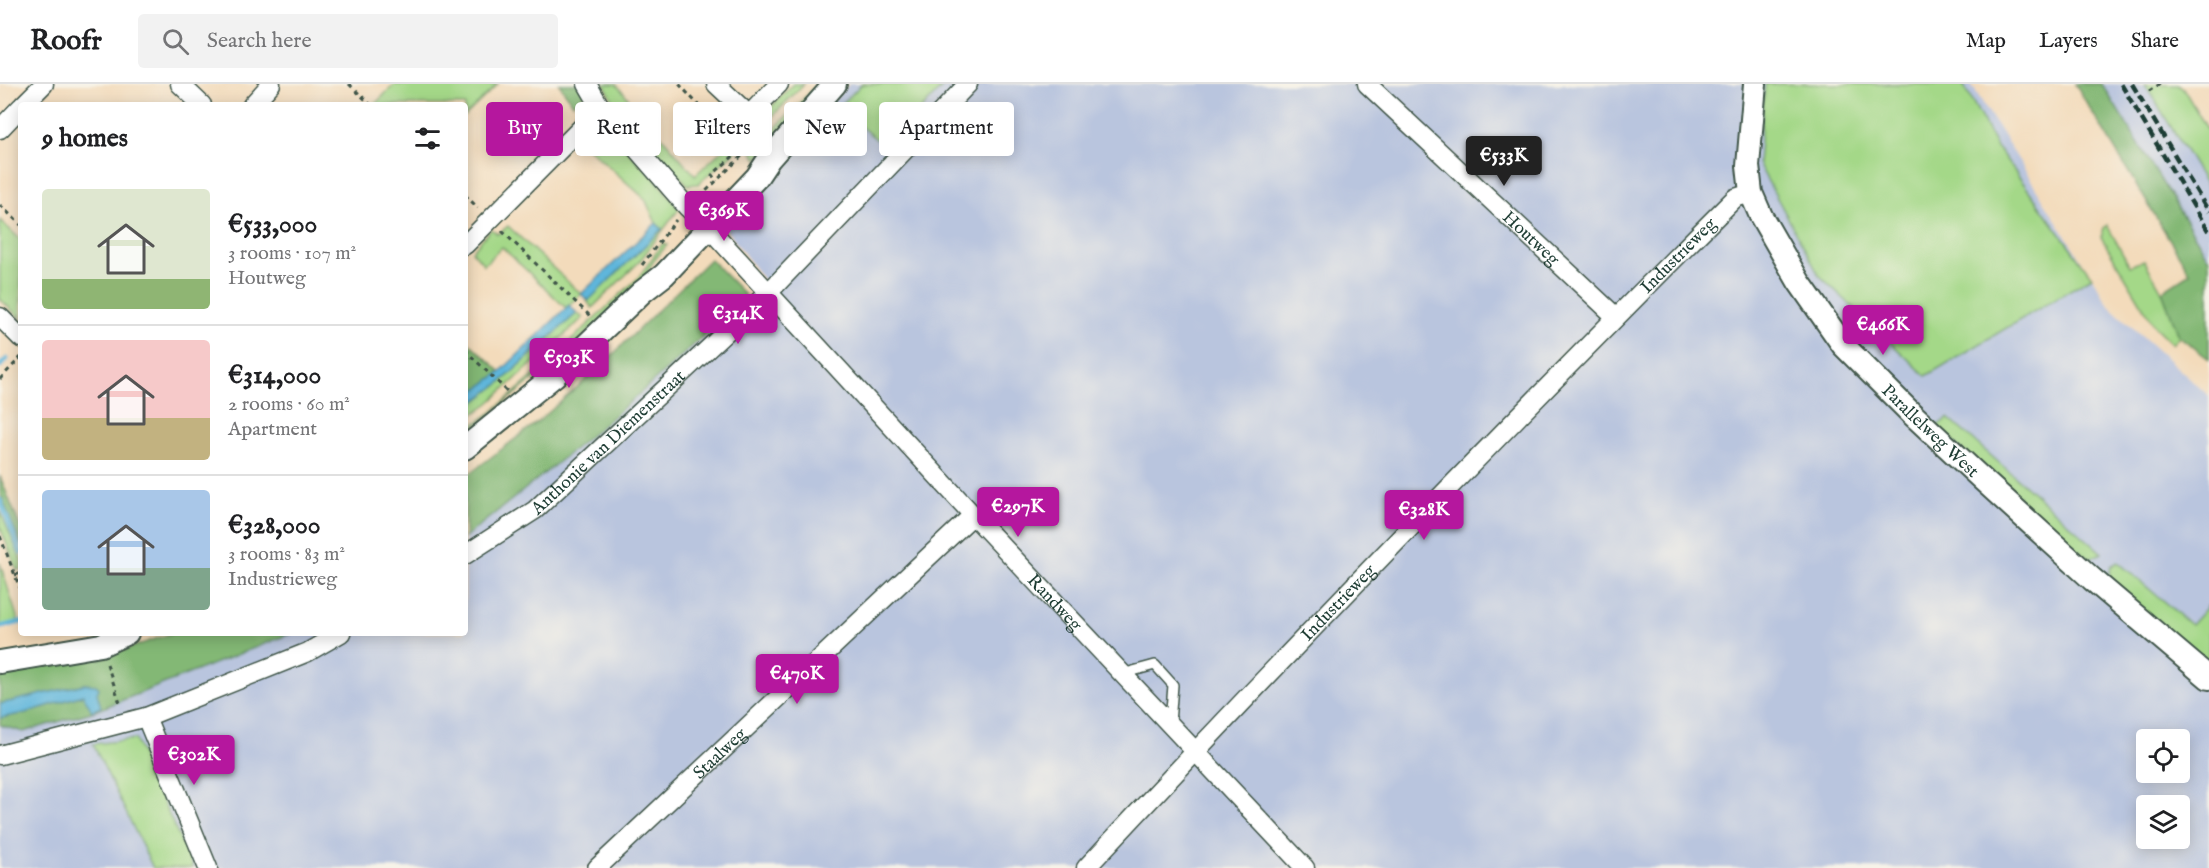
<!DOCTYPE html>
<html lang="en">
<head>
<meta charset="utf-8">
<style>
	:root { --surface:#fff; --page:#f2f2f2; --text:#202124; --muted:#757577; --line:#e0e0e0; --accent:#b5179e }
	body { margin:0; font-family:"IM FELL English",serif; background:var(--page); color:var(--text); height:100vh; display:flex; flex-direction:column; font-size:22px; white-space:nowrap }
	* { box-sizing:border-box; margin:0 }
	p { font-size:20px; color:var(--muted) }
	.icon { flex:none; width:33px; height:33px; fill:none; stroke:currentColor; stroke-width:2; stroke-linecap:round; stroke-linejoin:round }
	.map { position:relative; flex:1; overflow:hidden }
	.side { position:absolute; left:18px; top:18px; width:450px; height:534px; display:flex; flex-direction:column; background:var(--surface); border-radius:6px; box-shadow:0 3px 15px #0003 }
	.side>* { flex:none }
	.top-card { position:absolute; left:486px; top:18px; width:570px; height:54px; display:flex; gap:12px }
	.controls { position:absolute; left:2136px; top:645px; display:grid; gap:12px }
	.controls a { display:grid; place-items:center; width:54px; height:54px; border-radius:6px; background:var(--surface); box-shadow:0 3px 15px #0003; font-size:30px }
	.price { position:absolute; translate:-50% -51px; padding:0 14px; border-radius:6px; background:var(--accent); color:#fff; font-size:20px; line-height:39px; filter:drop-shadow(0 2px 3px #0008) }
	.price::after { content:''; position:absolute; left:50%; top:36px; width:18px; height:14px; margin-left:-9px; background:inherit; clip-path:polygon(0 0,100% 0,50% 100%) }
	.price.current { background:#222; color:#fff }
	ul { padding:0; list-style:none }
	li { display:flex; align-items:center; gap:18px; height:150px; padding:0 24px }
	li+li { border-top:2px solid var(--line) }
	li span { display:grid; place-items:center; flex:none; width:168px; height:120px; border-radius:6px; color:#555 }
	li>.icon { margin-inline-start:auto }
	span .icon { width:72px; height:72px; fill:#fffc; stroke-width:1 }
	li b { font-size:26px }
	h2 { display:flex; justify-content:space-between; align-items:center; height:72px; padding:0 24px; font-size:26px }
	.tag { padding:0 21px; border-radius:6px; background:var(--surface); box-shadow:0 3px 15px #0003; font-size:21px; line-height:54px }
	.tag.current { background:var(--accent); color:#fff }
	header { display:flex; align-items:center; gap:36px; box-sizing:border-box; height:84px; padding:0 30px; background:var(--surface); border-bottom:2px solid var(--line) }
	header strong { font-size:28px }
	nav { display:flex; gap:33px; margin-inline-start:auto; font-size:21px }
	.search { width:420px; height:54px; background:var(--page); display:flex; align-items:center; gap:15px; box-sizing:border-box; padding:0 21px; border-radius:6px; color:var(--muted); font-size:22px }
	.map>svg:first-child { display:block }
	.industrial { fill:#b9c5de; fill-rule:evenodd }
	.green { fill:#a4d888; stroke:#628a5e; stroke-width:1.5 }
	.forest { fill:#83b874; stroke:#517a54; stroke-width:1.5 }
	.water { fill:#5eb6db; stroke:#3e7a88; stroke-width:1.5 }
	.lines { fill:none; stroke-linecap:round; stroke-linejoin:round }
	.stream { stroke:#5eb6db; stroke-width:5 }
	.service-casing { stroke:#3f5548; stroke-width:12 }
	.minor-casing { stroke:#3f5548; stroke-width:21 }
	.tertiary-casing { stroke:#3f5548; stroke-width:26 }
	.path { stroke:#3f5548; stroke-width:3; stroke-dasharray:4.5 4.5; stroke-linecap:butt }
	.service { stroke:#fff; stroke-width:9 }
	.minor { stroke:#fff; stroke-width:18 }
	.tertiary { stroke:#fff; stroke-width:22 }
	.rail { stroke:#1f3d34; stroke-width:4.5; stroke-dasharray:9 4.5; stroke-linecap:butt }
	.labels { text-anchor:middle; stroke-width:4.5; stroke-linejoin:round; paint-order:stroke }
	.street-label { font-size:18px; fill:#1f3d34; stroke:#f7f3e8 }
</style>
</head>
<body>
<header>
<strong>Roofr</strong>
<div class="search"><svg class="icon" aria-label="search" viewBox="0 0 24 24"><circle cx="10" cy="10" r="6"/><path d="M15 15l6 6"/></svg>Search here</div>
<nav><a>Map</a><a>Layers</a><a>Share</a></nav>
</header>
<div class="map">
<svg width="2209" height="784" viewBox="0 0 2209 784">
	<rect width="100%" height="100%" fill="#f7f3e8"/>
	<filter id="ink" filterUnits="userSpaceOnUse"><feTurbulence type="fractalNoise" baseFrequency=".0167" numOctaves="2"/><feDisplacementMap in="SourceGraphic" scale="12" xChannelSelector="R" yChannelSelector="G"/><feConvolveMatrix kernelMatrix="1 2 1 2 8 2 1 2 1" color-interpolation-filters="sRGB"/></filter>
	<filter id="wash" filterUnits="userSpaceOnUse"><feTurbulence type="fractalNoise" baseFrequency=".008" numOctaves="4" result="noise"/><feDisplacementMap in="SourceGraphic" scale="24" xChannelSelector="R" yChannelSelector="G"/><feGaussianBlur stdDeviation="1.35" result="paint"/><feColorMatrix in="noise" values="0 0 0 0 0 0 0 0 0 0 0 0 0 0 0 0 0 1.4 0 .05"/><feComposite in="paint" operator="in"/></filter>
	<g filter="url(#wash)">
		<rect width="100%" height="100%" fill="#f3dbbb"/>
		<g class="industrial">
			<path d="M849 0H1971L2111 224 2209 312V784H0V640L95 627 292 549H465V448L768 202 719 136ZM2146 656H2180V688H2146ZM2146 722H2180V754H2146Z"/>
			<path d="M2102 0H2145L2209 106V175Z"/>
		</g>
		<g class="green">
			<path d="M395 0H498L465 32V21H374Z"/>
			<path d="M604 0H616L695 91 730 59 737 66 698 100 688 101 621 30Z"/>
			<path d="M793 0H804L767 38 764 30Z"/>
			<path d="M818 0H829L757 75 752 68Z"/>
			<path d="M862 0H945L886 63 838 24Z"/>
			<path d="M1765 0H1963L1997 63 2092 193 1926 292 1819 191 1758 79Z"/>
			<path d="M2145 0H2178L2183 4 2209 48V106Z"/>
			<path d="M736 32 757 49 741 62 723 45Z"/>
			<path d="M598 36 658 98 679 125 639 178 592 224 587 217 662 145 656 139 645 115 585 61Z"/>
			<path d="M0 136 21 156V235L0 215Z"/>
			<path d="M2107 141 2130 182 2144 176 2162 207 2179 252 2172 260 2156 244 2101 153 2104 144Z"/>
			<path d="M508 142 581 210 566 224 502 163 484 181 472 167 491 145 498 150Z"/>
			<path d="M663 159 667 161 653 178 643 197 564 270 465 351V347L492 328 530 295 638 194Z"/>
			<path d="M577 229 583 234 489 319 465 336V325L501 298Z"/>
			<path d="M1948 334 2102 469 2089 475 1992 395 1937 342Z"/>
			<path d="M0 427 21 475V486H17L0 443Z"/>
			<path d="M2118 478 2191 541 2209 521V572L2204 577 2112 501 2109 491 2111 482Z"/>
			<path d="M0 479 19 539 0 545Z"/>
			<path d="M135 655 193 784H153L93 660Z"/>
		</g>
		<g class="forest">
			<path d="M559 0H579L585 10 573 20Z"/>
			<path d="M2075 0H2102L2209 175V275L2179 252 2162 207 2190 189Z"/>
			<path d="M710 175 745 211C658 299 561 377 465 453V393L540 336 599 284Z"/>
			<path d="M465 255 499 286V289L465 314Z"/>
			<path d="M0 392 21 445V461L0 409Z"/>
			<path d="M172 549H292L95 627 23 648 0 641V634L25 629 83 611 85 600 0 620V588L94 568 99 575Z"/>
		</g>
		<g class="water">
			<path d="M656 139 662 145 588 217 581 210Z"/>
			<path d="M569 221 577 229 501 298 465 325V314L499 289Z"/>
			<path d="M85 600 96 601 99 604 97 609 101 623 92 627 83 611 25 629 0 634V620Z"/>
		</g>
		<g class="lines">
			<g class="stream">
				<path d="M0 282 7 275"/>
				<path d="M0 416 21 469"/>
				<path d="M0 543 21 538"/>
			</g>
		</g>
	</g>
	<g filter="url(#ink)">
		<g class="lines">
			<defs>
				<path id="service" d="M1122 590 1155 581 1173 601 1170 639"/>
				<g id="minor">
					<path d="M180 0 202 21"/>
					<path id="s1" d="M587 0 601 24 688 124 709 144 973 431 1305 784"/>
					<path d="M716 0 749 31 779 0"/>
					<path id="s2" d="M1367 0 1616 233"/>
					<path d="M23 21 44 0"/>
					<path d="M252 21 271 0"/>
					<path d="M0 45 21 23"/>
					<path d="M465 161 601 24"/>
					<path d="M0 233 21 254"/>
					<path id="s3" d="M465 471 535 426 767 210 968 0"/>
					<path d="M146 633 208 784"/>
					<path d="M0 671 146 633 308 568 341 549"/>
					<path id="s4" d="M597 784 973 431"/>
					<path id="s5" d="M1086 784C1298 557 1515 334 1735 114L1751 109"/>
				</g>
				<g id="tertiary">
					<path id="s6" d="M1755 0 1748 82 1751 109 1761 132 1799 198 1843 261 1911 329 1983 396 2092 495 2209 594"/>
					<path d="M465 364 554 292 642 208 664 191 757 93 769 75 835 0"/>
					<path d="M0 578 101 561 127 549"/>
				</g>
			</defs>
			<use href="#service" class="service-casing"/>
			<use href="#minor" class="minor-casing"/>
			<use href="#tertiary" class="tertiary-casing"/>
			<g class="path">
				<path d="M349 0 371 21"/>
				<path d="M679 0 740 66 712 91 717 97"/>
				<path d="M2149 7 2160 0"/>
				<path d="M465 111 478 124"/>
				<path d="M700 113 753 61"/>
				<path d="M0 121 21 141"/>
				<path d="M502 147 590 232"/>
				<path d="M642 181 676 136"/>
				<path d="M465 266 507 307"/>
				<path d="M0 295 21 273"/>
				<path d="M0 452 21 507"/>
				<path d="M15 491 21 489"/>
				<path d="M107 580 121 622"/>
			</g>
			<use href="#service" class="service"/>
			<use href="#minor" class="minor"/>
			<use href="#tertiary" class="tertiary"/>
			<g class="rail">
				<path d="M2121 0 2209 148"/>
				<path d="M2132 0 2209 128"/>
			</g>
		</g>
	</g>
	<g class="labels">
		<g class="street-label">
			<text dy="6" stroke="none"><textPath href="#s2" startOffset="225">Houtweg</textPath></text>
			<text dy="6" stroke="none"><textPath href="#s5" startOffset="852">Industrieweg</textPath></text>
			<text dy="6" stroke="none"><textPath href="#s6" startOffset="410">Parallelweg West</textPath></text>
			<text dy="6" stroke="none"><textPath href="#s3" startOffset="183">Anthonie van Diemenstraat</textPath></text>
			<text dy="6" stroke="none"><textPath href="#s1" startOffset="699">Randweg</textPath></text>
			<text dy="6" stroke="none"><textPath href="#s5" startOffset="366">Industrieweg</textPath></text>
			<text dy="6" stroke="none"><textPath href="#s4" startOffset="168">Staalweg</textPath></text>
		</g>
	</g>
</svg>
<div class="controls">
<a><svg class="icon" aria-label="locate" viewBox="0 0 24 24"><circle cx="12" cy="12" r="6"/><path d="M12 2v4M12 18v4M2 12h4M18 12h4"/></svg></a>
<a><svg class="icon" aria-label="layers" viewBox="0 0 24 24"><path d="M12 4l9 5-9 5-9-5zM3 14l9 5 9-5"/></svg></a>
</div>
<b class="price current" style="left:1504px;top:103px">€533K</b>
<b class="price" style="left:724px;top:158px">€369K</b>
<b class="price" style="left:738px;top:261px">€314K</b>
<b class="price" style="left:1883px;top:272px">€466K</b>
<b class="price" style="left:569px;top:305px">€503K</b>
<b class="price" style="left:1018px;top:454px">€297K</b>
<b class="price" style="left:1424px;top:457px">€328K</b>
<b class="price" style="left:797px;top:621px">€470K</b>
<b class="price" style="left:194px;top:702px">€302K</b>
<div class="top-card">
<a class="tag current">Buy</a>
<a class="tag">Rent</a>
<a class="tag">Filters</a>
<a class="tag">New</a>
<a class="tag">Apartment</a>
</div>
<section class="side">
<h2>9 homes<svg class="icon" aria-label="filters" viewBox="0 0 24 24"><path d="M4 7h16M4 17h16"/><circle cx="9" cy="7" r="2"/><circle cx="15" cy="17" r="2"/></svg></h2>
<ul>
<li><span style="background:linear-gradient(#dfe7d0 75%,#8fb573 0)"><svg class="icon" aria-label="home" viewBox="0 0 24 24"><path d="M3 11l9-7 9 7M6 9v11h12V9"/></svg></span><div><b>€533,000</b><p>3 rooms · 107 m²</p><p>Houtweg</p></div></li>
<li><span style="background:linear-gradient(#f6c9c9 65%,#c2b280 0)"><svg class="icon" aria-label="home" viewBox="0 0 24 24"><path d="M3 11l9-7 9 7M6 9v11h12V9"/></svg></span><div><b>€314,000</b><p>2 rooms · 60 m²</p><p>Apartment</p></div></li>
<li><span style="background:linear-gradient(#a9c7e8 65%,#7fa58c 0)"><svg class="icon" aria-label="home" viewBox="0 0 24 24"><path d="M3 11l9-7 9 7M6 9v11h12V9"/></svg></span><div><b>€328,000</b><p>3 rooms · 83 m²</p><p>Industrieweg</p></div></li>
</ul>
</section>
</div>
</body>
</html>
